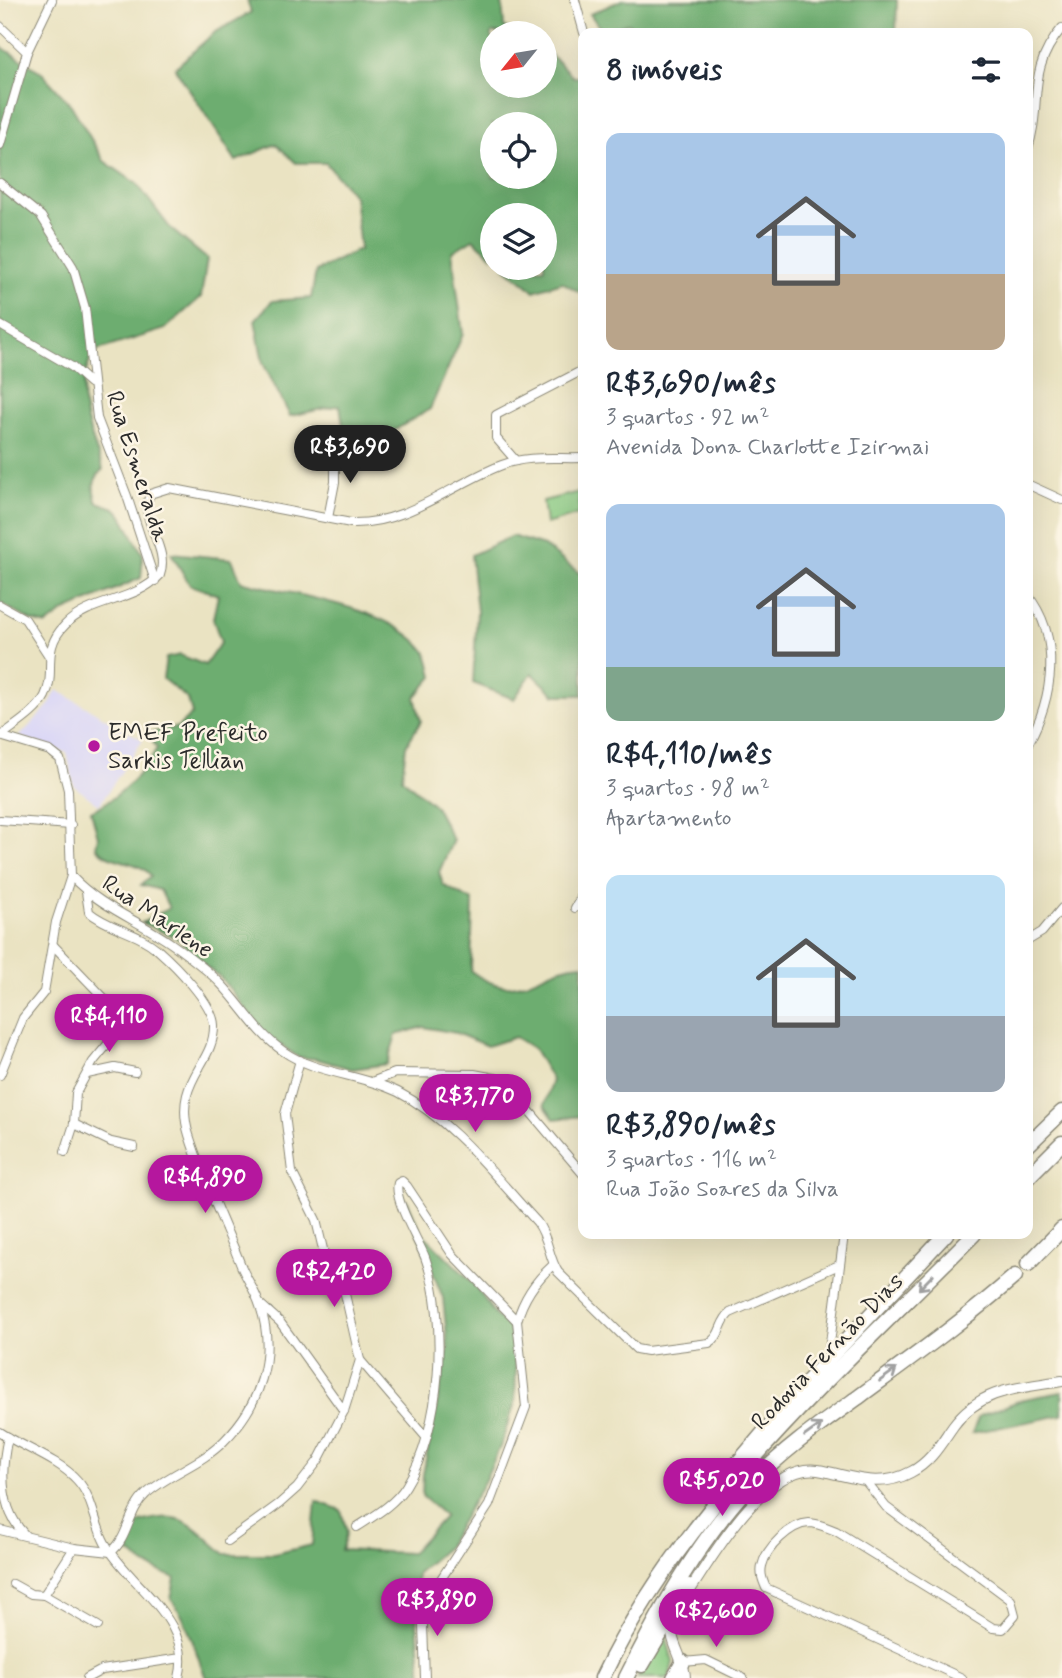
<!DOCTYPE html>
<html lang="pt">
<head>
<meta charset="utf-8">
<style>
	:root { --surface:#fff; --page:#f6f6f7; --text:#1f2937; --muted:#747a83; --accent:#b5179e }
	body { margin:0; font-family:Mynerve,sans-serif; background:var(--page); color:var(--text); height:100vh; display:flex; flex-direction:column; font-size:26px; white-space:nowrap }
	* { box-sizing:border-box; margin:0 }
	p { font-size:23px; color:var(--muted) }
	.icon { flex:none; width:38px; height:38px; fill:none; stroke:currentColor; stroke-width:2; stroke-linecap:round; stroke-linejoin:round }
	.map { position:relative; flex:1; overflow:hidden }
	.side { position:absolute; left:578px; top:28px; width:455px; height:1211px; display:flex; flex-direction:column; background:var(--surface); border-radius:14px; box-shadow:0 7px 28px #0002 }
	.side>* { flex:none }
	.needle { width:46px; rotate:240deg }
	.buttons { position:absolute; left:480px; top:21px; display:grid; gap:14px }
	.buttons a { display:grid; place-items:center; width:77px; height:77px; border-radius:50%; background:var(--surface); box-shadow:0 7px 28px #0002; font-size:35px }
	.price { position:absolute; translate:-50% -60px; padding:0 16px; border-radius:24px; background:var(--accent); color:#fff; font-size:23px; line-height:46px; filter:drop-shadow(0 2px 4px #0008) }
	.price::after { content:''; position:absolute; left:50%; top:42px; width:21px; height:16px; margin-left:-10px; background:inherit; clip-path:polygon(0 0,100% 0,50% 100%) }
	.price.active { background:#222; color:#fff }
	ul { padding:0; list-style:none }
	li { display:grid; align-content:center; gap:14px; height:371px; padding:0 28px }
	li span { display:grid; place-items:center; height:217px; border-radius:14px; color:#555 }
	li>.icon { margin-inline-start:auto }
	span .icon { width:126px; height:126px; fill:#fffc; stroke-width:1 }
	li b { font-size:30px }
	h2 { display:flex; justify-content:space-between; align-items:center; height:84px; padding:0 28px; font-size:30px }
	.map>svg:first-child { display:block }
	.built { fill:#d9d6f7 }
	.green { fill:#87c981; stroke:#597a56; stroke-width:2 }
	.forest { fill:#6dad6f; stroke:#4c6c4d; stroke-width:2; fill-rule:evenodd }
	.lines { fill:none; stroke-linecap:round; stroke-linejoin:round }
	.minor-casing { stroke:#8a8776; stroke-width:10 }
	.tertiary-casing { stroke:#8a8776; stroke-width:12 }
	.motorway-casing { stroke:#8a8776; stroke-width:17 }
	.minor { stroke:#fff; stroke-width:8 }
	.tertiary { stroke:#fff; stroke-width:10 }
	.motorway { stroke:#fff; stroke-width:14 }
	.oneway { stroke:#a0a0a0 }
	.poi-dot { fill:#b5179e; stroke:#fcf5e5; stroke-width:2.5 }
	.labels { text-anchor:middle; stroke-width:5; stroke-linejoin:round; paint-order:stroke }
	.street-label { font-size:24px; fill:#2b2b2b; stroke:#fcf5e5 }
	.poi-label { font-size:24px; fill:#2b2b2b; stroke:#fcf5e5; text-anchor:start }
</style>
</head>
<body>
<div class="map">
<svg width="1062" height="1678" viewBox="0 0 1062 1678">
	<rect width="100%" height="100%" fill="#fcf5e5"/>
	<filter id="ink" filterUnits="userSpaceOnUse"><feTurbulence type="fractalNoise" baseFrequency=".0143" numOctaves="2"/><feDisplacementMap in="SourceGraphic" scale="14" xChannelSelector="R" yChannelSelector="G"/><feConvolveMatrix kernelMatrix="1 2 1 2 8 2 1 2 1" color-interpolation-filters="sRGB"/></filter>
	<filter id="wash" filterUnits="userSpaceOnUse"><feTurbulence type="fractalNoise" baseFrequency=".00686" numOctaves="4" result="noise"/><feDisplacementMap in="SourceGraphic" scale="28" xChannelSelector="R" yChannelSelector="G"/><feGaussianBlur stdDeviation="1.57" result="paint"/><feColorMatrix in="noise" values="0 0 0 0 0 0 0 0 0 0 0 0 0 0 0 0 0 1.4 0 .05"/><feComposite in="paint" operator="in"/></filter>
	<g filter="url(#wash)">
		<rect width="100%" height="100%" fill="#eae3c2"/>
		<path class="built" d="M57 690 143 740 99 805 74 786 67 753 19 737 49 705Z"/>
		<g class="green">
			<path d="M579 492V514L546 524 543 501Z"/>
			<path d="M665 1632 673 1662 669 1678H637L649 1653Z"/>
		</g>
		<g class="forest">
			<path d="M247 0H502L504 27 518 33H492V86H544V48L573 77H583V294L562 282 534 291 506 268H544V215H492V256L473 239 452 252 463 334 430 409 373 443 346 445 340 405 290 416 263 363 255 320 272 301 311 298 316 271 360 249 354 196 326 163H296L276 144 236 161 175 68 214 33 251 12ZM492 124H544V177H492Z"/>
			<path d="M622 0H897L896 33H635L629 23 603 32 590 14Z"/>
			<path d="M0 46 41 72 71 105 104 161 137 184 171 229 207 259 201 297 165 329 95 351C71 390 89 430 103 469 93 480 91 487 97 502L115 508 121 514 143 555 141 578 65 611 46 625 32 621 0 603Z"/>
			<path d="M512 536 544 546 583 576V695H555L532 673 514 699 473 683 477 612 471 555Z"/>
			<path d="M171 553 232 559 241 581C293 596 391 606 425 651 430 657 431 669 433 677L415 697 421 721 406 746 402 778 435 806 453 840 439 872 443 885 473 901 471 971C520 1008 535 966 583 964V1116L554 1119 544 1105 552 1080 534 1049 515 1037 487 1046 456 1033 423 1027 396 1035 387 1064 352 1069 317 1059 298 1057 265 1034 220 977 200 962 179 939 142 923 169 908 160 890 141 885 151 876C138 858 111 865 96 847L98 837 91 811C117 799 144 773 157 748L147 733 178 727 192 714 188 699 163 679 166 658 180 655 205 665 221 642 213 619 218 595 190 585Z"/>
			<path d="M404 1199 408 1202 421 1232 474 1284 496 1316 509 1326 516 1370 515 1403 500 1447 485 1480 446 1548 417 1573 416 1612 422 1678H206C194 1650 190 1623 171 1599L175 1578 145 1565 127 1551 135 1524C183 1507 190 1525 225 1554H274L312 1545 316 1501 341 1510 347 1532 341 1550 411 1553 445 1516 422 1496 423 1474 448 1349 443 1298Z"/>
			<path d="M1062 1392V1415L972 1433 979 1416 1024 1399Z"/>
		</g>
	</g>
	<g filter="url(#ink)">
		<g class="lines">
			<defs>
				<g id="minor">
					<path d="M575 0 584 33"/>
					<path d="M0 26 27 52 0 145"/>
					<path d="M27 52 52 0"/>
					<path d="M1027 151C1044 104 1024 73 1062 28"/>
					<path d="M0 183 41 216 73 267 85 308 97 418 127 496 155 581"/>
					<path d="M0 325 72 367 90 383"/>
					<path d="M516 461 496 438V415L583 370"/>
					<path d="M1027 484 1062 500"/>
					<path d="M328 518 335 482V448"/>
					<path d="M1027 594C1062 638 1054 697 1027 746"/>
					<path d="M0 605 25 619 49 656"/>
					<path d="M0 736 50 751 60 759 68 790 71 876 56 922 44 992 23 1018 0 1075"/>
					<path d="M1 736C15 725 37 712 45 696 57 671 40 650 65 625 90 599 135 602 160 575 170 547 138 521 150 494L169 488 351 523C406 525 452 484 502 465 527 455 556 459 583 458"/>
					<path d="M0 820 71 825"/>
					<path d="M71 876C100 907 138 920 172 944 189 956 208 970 222 985 243 1007 257 1033 283 1051 315 1074 362 1074 398 1092 454 1121 495 1177 537 1222 549 1238 548 1256 558 1272L636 1349 647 1351 709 1343C722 1336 719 1322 730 1313L839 1265"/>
					<path d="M86 892 89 912C109 929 138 932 158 950 175 965 213 1003 214 1025 215 1065 172 1080 189 1135 203 1180 225 1224 242 1268 248 1281 256 1293 260 1306 277 1356 260 1405 224 1441 202 1464 170 1473 146 1494 128 1510 129 1538 111 1552"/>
					<path d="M575 908 583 894"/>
					<path d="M1027 941 1042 932 1062 908"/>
					<path d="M53 945 106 1000 119 1023 117 1033 93 1062 76 1093 74 1124 65 1152"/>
					<path d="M87 1074 115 1068 135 1072"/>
					<path d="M374 1081 395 1073 474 1074 495 1078 515 1094 583 1174"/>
					<path d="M74 1124 111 1142 134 1147"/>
					<path d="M260 1304 280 1322 344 1411"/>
					<path d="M828 1359 844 1234"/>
					<path d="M360 1360 425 1436"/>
					<path d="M0 1432C24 1448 58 1459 77 1480 93 1497 94 1523 105 1543 130 1587 194 1619 179 1678"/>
					<path d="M8 1437C0 1472 0 1509 25 1535"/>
					<path d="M867 1483 886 1507 1011 1600 1015 1615 1003 1629 993 1628 836 1531C828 1528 818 1523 809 1523 790 1524 766 1548 762 1566 760 1574 763 1581 766 1588L962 1678"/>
					<path d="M357 1527C374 1516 395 1504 406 1486 442 1429 448 1320 425 1257 418 1240 393 1199 398 1183L402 1181 407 1186 452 1254 517 1321"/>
					<path d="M0 1530 74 1548 111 1552"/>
					<path d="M228 1541 279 1504 297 1488 318 1461 344 1411 360 1360 345 1294 326 1262 316 1220 292 1172 285 1114 300 1060"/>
					<path d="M74 1548 44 1595 98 1626"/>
					<path d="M13 1584 31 1594 44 1595"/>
					<path d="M683 1662 706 1660 743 1678"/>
					<path d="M87 1678 102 1670 181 1658"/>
					<path d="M425 1678 423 1625 430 1596 489 1505 526 1407 517 1321C523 1299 536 1280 553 1265"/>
				</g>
				<g id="tertiary">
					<path d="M689 1592C713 1555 767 1462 818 1470 852 1476 878 1490 911 1472 931 1462 941 1443 953 1426 981 1388 1019 1388 1062 1381"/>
					<path d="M674 1617C665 1639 685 1657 685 1678"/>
				</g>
				<g id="motorway">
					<path d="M1027 1146 1062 1112"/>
					<path d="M1027 1178 1062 1143"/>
					<path d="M1028 1264 1062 1229"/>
					<path d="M710 1496 799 1391 946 1234"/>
					<path d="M642 1665 689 1586"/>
					<path d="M602 1678C686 1502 839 1371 974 1234"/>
					<path d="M626 1678C659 1612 698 1541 749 1486 782 1451 821 1424 860 1396 913 1357 966 1319 1015 1276"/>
					<path d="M674 1678 683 1662"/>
				</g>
			</defs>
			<use href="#minor" class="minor-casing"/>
			<use href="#tertiary" class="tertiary-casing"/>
			<use href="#motorway" class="motorway-casing"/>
			<use href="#minor" class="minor"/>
			<use href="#tertiary" class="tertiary"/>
			<use href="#motorway" class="motorway"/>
		</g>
		<defs><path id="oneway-shaft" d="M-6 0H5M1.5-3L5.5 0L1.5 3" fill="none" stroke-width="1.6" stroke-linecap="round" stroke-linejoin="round" transform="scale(1.75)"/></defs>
		<g class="oneway">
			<use href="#oneway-shaft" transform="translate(926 1282) rotate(134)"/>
			<use href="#oneway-shaft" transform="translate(888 1375) rotate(-36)"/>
			<use href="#oneway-shaft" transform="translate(813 1430) rotate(-36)"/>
		</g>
	</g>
	<circle class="poi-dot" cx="94" cy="746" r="7"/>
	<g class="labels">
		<g class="street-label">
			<text transform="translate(138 466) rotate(72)" y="8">Rua Esmeralda</text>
			<text transform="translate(158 916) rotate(34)" y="8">Rua Marlene</text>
			<text transform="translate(827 1351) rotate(-46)" y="8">Rodovia Fernão Dias</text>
		</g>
		<g class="poi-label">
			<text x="108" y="740">EMEF Prefeito<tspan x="108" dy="28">Sarkis Tellian</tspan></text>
		</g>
	</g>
</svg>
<div class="buttons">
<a><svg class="needle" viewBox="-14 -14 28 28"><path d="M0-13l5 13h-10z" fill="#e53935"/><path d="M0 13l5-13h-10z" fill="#747a83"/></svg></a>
<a><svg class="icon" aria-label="locate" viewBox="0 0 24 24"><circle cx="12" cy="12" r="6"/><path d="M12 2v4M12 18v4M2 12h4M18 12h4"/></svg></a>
<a><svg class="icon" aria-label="layers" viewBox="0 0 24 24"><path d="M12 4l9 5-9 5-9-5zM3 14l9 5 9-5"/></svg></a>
</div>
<b class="price active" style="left:350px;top:485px">R$3,690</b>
<b class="price" style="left:109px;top:1054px">R$4,110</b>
<b class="price" style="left:475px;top:1134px">R$3,770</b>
<b class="price" style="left:205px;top:1215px">R$4,890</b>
<b class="price" style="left:334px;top:1309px">R$2,420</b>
<b class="price" style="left:722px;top:1518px">R$5,020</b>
<b class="price" style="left:437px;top:1638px">R$3,890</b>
<b class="price" style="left:716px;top:1649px">R$2,600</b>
<section class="side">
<h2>8 imóveis<svg class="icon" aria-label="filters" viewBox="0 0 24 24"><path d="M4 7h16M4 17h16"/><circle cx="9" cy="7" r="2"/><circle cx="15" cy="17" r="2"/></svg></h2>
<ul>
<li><span style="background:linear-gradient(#a9c7e8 65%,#b9a48a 0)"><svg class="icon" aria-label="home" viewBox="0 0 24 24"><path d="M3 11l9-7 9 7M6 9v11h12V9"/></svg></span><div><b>R$3,690/mês</b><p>3 quartos · 92 m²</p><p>Avenida Dona Charlotte Izirmai</p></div></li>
<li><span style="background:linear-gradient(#a9c7e8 75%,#7fa58c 0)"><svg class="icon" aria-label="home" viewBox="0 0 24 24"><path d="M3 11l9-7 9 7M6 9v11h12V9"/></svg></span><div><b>R$4,110/mês</b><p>3 quartos · 98 m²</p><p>Apartamento</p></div></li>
<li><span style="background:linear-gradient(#bfe0f5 65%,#9aa5b1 0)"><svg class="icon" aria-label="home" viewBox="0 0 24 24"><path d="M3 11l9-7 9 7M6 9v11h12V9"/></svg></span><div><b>R$3,890/mês</b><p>3 quartos · 116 m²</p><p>Rua João Soares da Silva</p></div></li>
</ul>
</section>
</div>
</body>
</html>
